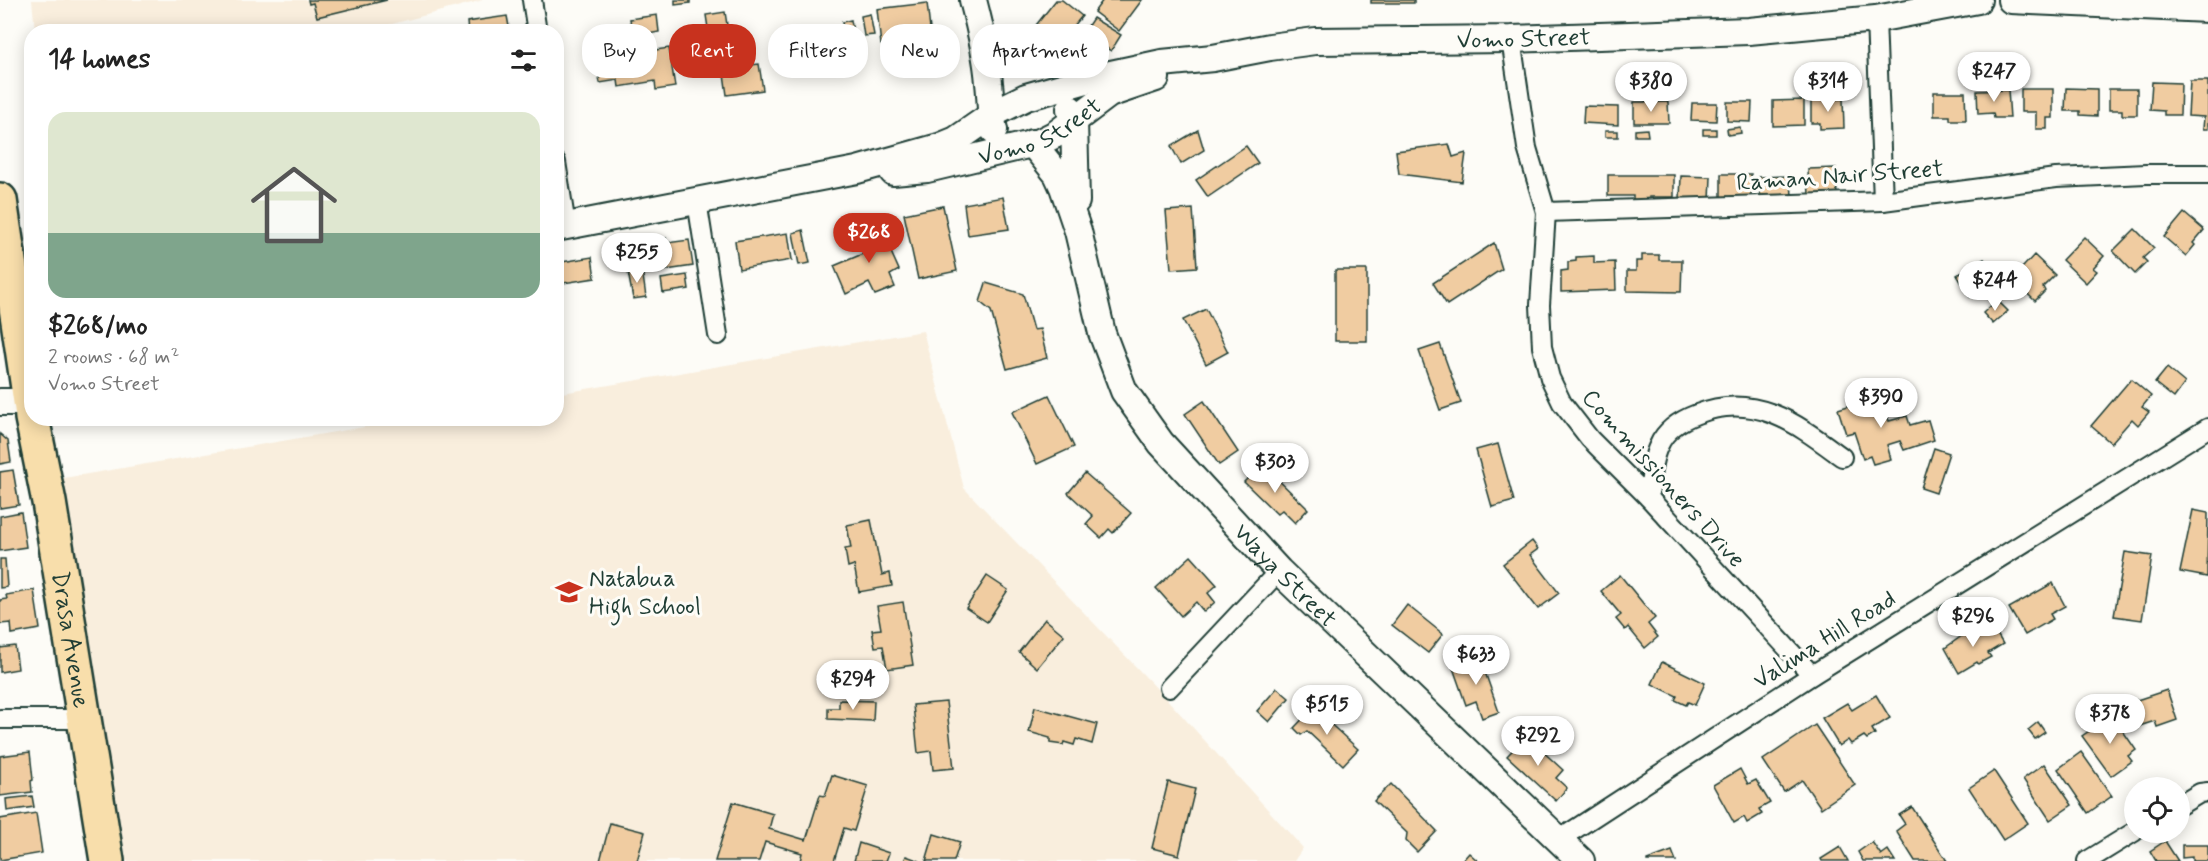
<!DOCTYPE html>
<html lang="en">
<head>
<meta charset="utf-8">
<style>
	:root { --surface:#fff; --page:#f6f6f6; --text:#222; --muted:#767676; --line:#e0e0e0; --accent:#c8321e }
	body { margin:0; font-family:Mynerve,sans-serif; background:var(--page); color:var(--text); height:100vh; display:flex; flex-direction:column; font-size:22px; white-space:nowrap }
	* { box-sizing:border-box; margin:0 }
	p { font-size:20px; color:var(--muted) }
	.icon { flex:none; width:33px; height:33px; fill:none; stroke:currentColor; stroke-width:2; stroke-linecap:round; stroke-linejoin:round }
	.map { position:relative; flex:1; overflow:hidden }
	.side { position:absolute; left:24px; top:24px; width:540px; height:402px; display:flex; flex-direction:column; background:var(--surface); border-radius:24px; box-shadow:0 3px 15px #0003 }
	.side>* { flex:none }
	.banner { position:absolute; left:582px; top:24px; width:570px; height:54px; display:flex; gap:12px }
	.controls { position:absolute; left:2124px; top:777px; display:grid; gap:12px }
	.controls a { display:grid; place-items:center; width:66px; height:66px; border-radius:50%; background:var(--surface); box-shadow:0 3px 15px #0003; font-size:30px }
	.price { position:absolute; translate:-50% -51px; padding:0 14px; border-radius:21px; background:#fff; color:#222; font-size:20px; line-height:39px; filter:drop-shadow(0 2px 3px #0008) }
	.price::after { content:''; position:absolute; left:50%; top:36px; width:18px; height:14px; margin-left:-9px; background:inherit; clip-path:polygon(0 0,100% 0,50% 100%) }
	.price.selected { background:var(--accent); color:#fff }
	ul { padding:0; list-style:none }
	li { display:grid; align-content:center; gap:12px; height:318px; padding:0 24px }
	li+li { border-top:2px solid var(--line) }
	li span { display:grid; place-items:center; height:186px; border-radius:18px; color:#555 }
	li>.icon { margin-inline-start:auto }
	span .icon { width:108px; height:108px; fill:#fffc; stroke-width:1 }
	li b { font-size:26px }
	h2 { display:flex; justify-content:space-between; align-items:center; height:72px; padding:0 24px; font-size:26px }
	.tag { padding:0 21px; border-radius:24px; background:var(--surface); box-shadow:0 3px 15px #0003; font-size:21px; line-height:54px }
	.tag.selected { background:var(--accent); color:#fff }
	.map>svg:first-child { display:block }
	.built { fill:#f9eedd }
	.building { fill:#f0cca1; stroke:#1f3d34; stroke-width:1.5 }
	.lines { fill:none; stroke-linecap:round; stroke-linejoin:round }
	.street-casing { stroke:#1f3d34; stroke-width:22 }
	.secondary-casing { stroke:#1f3d34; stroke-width:30 }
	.highway-casing { stroke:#1f3d34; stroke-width:38 }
	.street { stroke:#fdfcf7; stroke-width:18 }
	.secondary { stroke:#fdfcf7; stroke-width:26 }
	.highway { stroke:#f8deab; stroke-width:33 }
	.labels { text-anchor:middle; stroke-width:6; stroke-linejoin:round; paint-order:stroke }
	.street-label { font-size:24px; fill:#1f3d34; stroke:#fdfcf7 }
	.poi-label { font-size:24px; fill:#1f3d34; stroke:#fdfcf7; text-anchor:start }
</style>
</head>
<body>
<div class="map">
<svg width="2208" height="861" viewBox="0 0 2208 861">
	<rect width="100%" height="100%" fill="#fdfcf7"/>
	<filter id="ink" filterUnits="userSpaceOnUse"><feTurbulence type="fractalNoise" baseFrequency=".0167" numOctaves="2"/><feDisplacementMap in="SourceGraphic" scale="12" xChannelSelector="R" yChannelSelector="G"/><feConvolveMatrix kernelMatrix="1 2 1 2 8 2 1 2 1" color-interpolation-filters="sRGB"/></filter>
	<g filter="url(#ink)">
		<g class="built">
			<path d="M32 0H483L362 32 35 31Z"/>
			<path d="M923 331 964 488 1164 696 1303 848 1294 861H114L58 479 411 419 556 418 557 394Z"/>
		</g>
		<g class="building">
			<path d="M308 0H387L317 17 313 3 309 4Z"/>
			<path d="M675 0H690V3L675 5Z"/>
			<path d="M1056 0H1062L1082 16 1048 58 1025 39Z"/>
			<path d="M1103 0H1142L1119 31 1094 12Z"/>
			<rect x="1371" y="0" width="43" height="3"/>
			<path d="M927 3 931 38 917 40 918 54 901 56 899 42 881 45 877 9Z"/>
			<path d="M725 12 729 38 710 41 706 15Z"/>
			<path d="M870 14 874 35 864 36 861 16Z"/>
			<path d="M657 15 659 32 633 37 630 19Z"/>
			<path d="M507 16 510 32H468L467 22Z"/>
			<path d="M1093 18 1121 35 1111 51 1083 33Z"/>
			<path d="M851 20 856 51 847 52 842 22Z"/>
			<path d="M838 31 841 53 794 59 791 37Z"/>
			<path d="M1018 42 1042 61 1036 69 1011 50Z"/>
			<path d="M669 48 675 87 656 90 655 81 619 87 618 80 600 83 597 65 616 63 615 56Z"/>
			<path d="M741 50 743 66 759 64 763 90 727 95 721 53Z"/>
			<path d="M2190 81H2208V129H2203L2204 117 2188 116Z"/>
			<path d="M2152 82 2181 83 2180 115H2164V111L2150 110Z"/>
			<path d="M2066 88 2097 89V116L2080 115V111H2065Z"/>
			<path d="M2021 89H2053V118H2047V129H2036V112H2021Z"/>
			<path d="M2109 89H2137V115H2122V110H2109Z"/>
			<path d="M2008 90 2010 118H1994L1993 113 1978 114 1977 91Z"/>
			<path d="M1934 92H1965L1966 120H1950V116H1934Z"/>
			<path d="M1811 99H1843L1844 128 1820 129V123H1811Z"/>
			<path d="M1804 100V125L1773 126V101Z"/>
			<path d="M1634 102H1668L1669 123H1634Z"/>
			<path d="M1727 102H1752L1751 122 1727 121Z"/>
			<path d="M1692 103H1717L1716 121 1691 120Z"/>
			<path d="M1584 106 1618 107V125L1583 123Z"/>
			<path d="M1740 127 1741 133 1728 135 1727 129Z"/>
			<path d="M1647 129 1648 136H1635V130Z"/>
			<rect x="1703" y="129" width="13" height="6"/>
			<path d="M1198 130 1204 150 1181 164 1171 146Z"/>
			<rect x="1605" y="131" width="13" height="6"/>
			<path d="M1449 144 1453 157 1466 153 1462 182 1399 174 1396 151Z"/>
			<path d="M1246 146 1258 163 1208 197 1196 180Z"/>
			<path d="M1836 168 1837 197H1809L1808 169Z"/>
			<rect x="1721" y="174" width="30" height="26"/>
			<path d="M1608 175H1674V197H1649V204H1633V196H1608Z"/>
			<path d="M1681 176 1711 177 1710 200 1680 199Z"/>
			<path d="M1791 176 1792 198 1760 199 1759 177Z"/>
			<path d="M1003 197 1009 229 968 235 964 204Z"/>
			<path d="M943 206 957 271 918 279 904 214Z"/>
			<path d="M1193 209 1197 267 1171 269 1166 211Z"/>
			<path d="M2184 213 2204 230 2193 243 2195 245 2186 256 2164 237Z"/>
			<path d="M878 223 899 270 890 275 895 287 875 295 869 283 846 294 834 266 867 252 858 232Z"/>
			<path d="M2135 229 2154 248 2143 258 2147 262 2135 274 2113 251Z"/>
			<path d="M803 230 810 263 799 265 793 233Z"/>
			<path d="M788 233 792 260 739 269 735 241Z"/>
			<path d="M2084 237 2104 256 2093 268 2097 271 2086 283 2062 260Z"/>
			<path d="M666 238 667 243 689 240 693 266 646 273 642 247 650 245V241Z"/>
			<path d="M1494 243 1502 269 1447 305 1433 283Z"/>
			<path d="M1642 255H1659V260H1682L1681 292 1627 291V271H1636V261H1642Z"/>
			<path d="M2034 255 2055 275 2043 287 2045 291 2035 301 2012 279Z"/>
			<path d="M1594 256V263L1615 262 1616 290 1561 292V271L1568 270V262L1576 261V257Z"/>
			<path d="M592 257 595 278 557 284 556 263Z"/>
			<path d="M1984 259 2000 286 1987 294 1984 288 1970 297 1957 275Z"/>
			<path d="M642 269 646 297 633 299 628 272Z"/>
			<rect x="1335" y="270" width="32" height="71"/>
			<path d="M687 275 689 289 663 293 661 279Z"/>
			<path d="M986 283 1023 294 1033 330 1040 329 1047 358 1007 369 991 311 980 302Z"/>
			<path d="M1997 300 2008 311 1993 324 1983 313Z"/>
			<path d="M1206 309 1228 352 1206 364 1183 320Z"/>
			<path d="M1440 344 1461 403 1440 410 1419 351Z"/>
			<path d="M2167 368 2185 383 2174 398 2155 383Z"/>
			<path d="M2131 379 2151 396 2142 407 2149 412 2138 425 2132 419 2111 443 2091 426Z"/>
			<path d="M1049 395 1074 447 1037 464 1012 412Z"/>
			<path d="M1881 396 1889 421 1907 416 1910 425 1928 420 1934 440 1904 450 1900 441 1887 445 1891 459 1873 464 1870 456 1863 459 1854 432 1846 434 1838 409Z"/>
			<path d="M1204 401 1238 452 1219 465 1185 414Z"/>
			<path d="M0 434 8 441 11 462 0 464Z"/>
			<path d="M1498 444 1514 501 1492 507 1476 450Z"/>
			<path d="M1934 448 1949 453 1936 493 1921 488Z"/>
			<path d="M1262 464 1308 509 1295 523 1282 510 1277 514 1244 482Z"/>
			<path d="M13 470 19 505 0 508V472Z"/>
			<path d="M1085 473 1131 513 1113 533 1109 529 1101 538 1086 524 1093 516 1068 493Z"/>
			<path d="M2193 510 2208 513 2207 577 2180 572Z"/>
			<path d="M21 512 26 547 0 551V516Z"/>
			<path d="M871 520 882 575 890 573 892 586 859 592 854 565 848 567 845 549 851 548 847 525Z"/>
			<path d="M1532 541 1538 549 1530 555 1559 593 1538 609 1503 564Z"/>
			<path d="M2125 552 2152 556 2142 620 2114 616Z"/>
			<path d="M1191 556 1217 585 1208 593 1215 602 1204 612 1196 602 1181 616 1156 588Z"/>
			<path d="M0 559H5L7 587 0 588Z"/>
			<path d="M1620 575 1655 618 1648 624 1658 637 1645 648 1628 627 1625 630 1616 619 1621 615 1601 591Z"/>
			<path d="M987 576 1008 590 987 622 966 608Z"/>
			<path d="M2053 583 2065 606 2050 614 2053 619 2025 635 2009 608Z"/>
			<path d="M34 590 40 629 12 634 11 623 0 624V600L7 599 6 595Z"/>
			<path d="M903 602 913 665 887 669 883 646 875 647 872 630 881 629 877 606Z"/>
			<path d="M1407 605 1443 634 1428 653 1392 625Z"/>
			<path d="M1045 619 1064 635 1037 668 1019 652Z"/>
			<path d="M1991 624 2003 644 1988 653 1991 657 1978 664 1977 662 1959 673 1945 648 1973 628 1976 633Z"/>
			<path d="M15 646 18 669 0 672V648Z"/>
			<path d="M1479 655 1499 712 1482 718 1476 701 1466 705 1452 665Z"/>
			<path d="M1662 662 1705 683 1695 705 1688 702 1686 705 1675 700 1677 696 1652 684Z"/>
			<path d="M856 681 857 690 841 692 840 683Z"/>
			<path d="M1277 688 1289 698 1269 722 1257 711Z"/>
			<path d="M2167 690 2177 720 2157 727 2155 721 2130 729 2122 705Z"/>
			<path d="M1876 695 1890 718 1872 729 1875 734 1867 739 1864 736 1851 744 1848 740 1839 746 1822 718 1847 703 1852 710Z"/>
			<path d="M839 700 874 701 873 721 828 719V708H839Z"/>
			<path d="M946 702 954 768 933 770 931 751 918 753 913 705Z"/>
			<path d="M1035 707 1097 724 1092 744 1076 739 1074 745 1064 742 1063 745 1050 743V738L1029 732Z"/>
			<path d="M1313 708 1358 749 1343 765 1307 731 1301 735 1294 728Z"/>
			<path d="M2112 715 2136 750 2128 756 2132 761 2111 776 2082 736Z"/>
			<path d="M2038 722 2045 732 2035 739 2028 730Z"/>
			<path d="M1815 725 1855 785 1821 808 1802 780 1784 792 1763 760Z"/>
			<path d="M1526 736 1563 770 1556 778 1567 788 1556 801 1507 756Z"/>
			<path d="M30 752 33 780 31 781 32 792 0 796V756Z"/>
			<path d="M2081 752 2112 796 2088 813 2058 769Z"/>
			<path d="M2044 764 2072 805 2050 820 2023 779Z"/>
			<path d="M1740 769 1748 784 1756 780 1770 803 1759 809 1762 814 1747 823 1744 817 1734 823 1713 785Z"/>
			<path d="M1994 771 2028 823 2003 840 1969 788Z"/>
			<path d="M832 775 868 786 854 831 844 828 834 861H800L802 853 765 842 759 861H715L733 802 773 814 769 829 806 840 820 795 825 796Z"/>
			<path d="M1168 782 1195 789 1179 855 1152 848Z"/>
			<path d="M1391 784 1437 831 1417 852 1406 841 1407 833 1374 801Z"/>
			<path d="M32 796 34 807 7 811 6 799Z"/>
			<path d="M1912 807 1947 861H1915L1896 831 1905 824 1899 815Z"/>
			<path d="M36 813 42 853 0 860V819Z"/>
			<path d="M610 823 645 832 637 861H600Z"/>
			<path d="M934 834 960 842 954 861H926Z"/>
			<path d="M2165 841 2178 861H2156L2150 851Z"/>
			<path d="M1872 842 1881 855 1888 850 1895 861H1863L1858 852Z"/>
			<path d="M859 843 889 853 886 861H854Z"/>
			<path d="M2182 845H2208V861H2192V857L2182 858Z"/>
			<path d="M1840 847 1848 861H1822L1821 859Z"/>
			<path d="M1672 851 1676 861H1647V860Z"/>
			<path d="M1469 853 1478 861H1462Z"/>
			<path d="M906 856 920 861H904Z"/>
		</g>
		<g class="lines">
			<defs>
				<g id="street">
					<path d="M532 0 537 32"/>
					<path d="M1876 19 1883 201"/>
					<path d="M1511 39 1527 148 1546 212 1540 305 1542 347 1550 378 1562 403 1590 439 1649 498 1812 675"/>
					<path d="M556 162 566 226"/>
					<path d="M697 201 718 335"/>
					<path d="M1546 212 1883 201 2056 178 2146 174H2208"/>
					<path d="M1649 498C1651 481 1651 461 1659 445 1666 429 1681 420 1697 414 1755 391 1797 424 1842 457"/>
					<path d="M1169 688 1279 571"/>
					<path d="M0 719H84"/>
					<path d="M2180 805 2200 793 2208 792"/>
					<path d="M1560 839 1812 675 2208 428"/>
					<path d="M2087 861 2134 832"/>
				</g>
				<g id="secondary">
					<path d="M973 0C980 27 987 55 989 83 991 99 990 114 994 130"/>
					<path d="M2011 0 2208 9"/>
					<path d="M1070 109 1074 120 1076 201"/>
					<path id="s1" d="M1032 143 1057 174 1063 187 1078 231 1102 333 1124 391 1161 443 1279 571 1581 861"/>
					<path id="s2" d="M893 172 927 169 1040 142 1056 134 1109 94 1156 78"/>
					<path id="s3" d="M556 228 857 170 939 147 956 140 998 111 1026 97 1097 77 1162 63 1213 58 1270 47 1315 41 1511 39 1749 31 1876 19 1978 0"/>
					<path d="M0 402H29"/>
				</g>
				<g id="highway">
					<path d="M0 200 32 415"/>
					<path id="s4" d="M32 418 49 502 107 861"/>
				</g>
			</defs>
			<use href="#street" class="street-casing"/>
			<use href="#secondary" class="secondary-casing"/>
			<use href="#highway" class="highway-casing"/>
			<use href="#street" class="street"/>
			<use href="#secondary" class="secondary"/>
			<use href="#highway" class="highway"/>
		</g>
	</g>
	<defs>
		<symbol id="school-bare" viewBox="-9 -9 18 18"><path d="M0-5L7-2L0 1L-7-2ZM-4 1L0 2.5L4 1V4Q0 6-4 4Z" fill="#c8321e" stroke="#fdfcf7" stroke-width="2.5" paint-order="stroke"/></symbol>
	</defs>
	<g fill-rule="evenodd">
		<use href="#school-bare" x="550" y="573" width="38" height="38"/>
	</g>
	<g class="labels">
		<g class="street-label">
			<text dy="8" stroke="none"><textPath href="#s3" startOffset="996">Vomo Street</textPath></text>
			<text dy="8" stroke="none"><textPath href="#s2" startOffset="154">Vomo Street</textPath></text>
			<text transform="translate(1840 175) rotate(-4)" y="8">Raman Nair Street</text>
			<text transform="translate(1664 478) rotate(48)" y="8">Commissioners Drive</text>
			<text dy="8" stroke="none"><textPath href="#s1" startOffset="513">Waya Street</textPath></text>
			<text dy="8" stroke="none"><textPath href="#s4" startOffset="225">Drasa Avenue</textPath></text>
			<text transform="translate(1824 639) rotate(-32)" y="8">Valima Hill Road</text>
		</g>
		<g class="poi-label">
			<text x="589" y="586">Natabua<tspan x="589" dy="28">High School</tspan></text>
		</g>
	</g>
</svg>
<div class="controls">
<a><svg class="icon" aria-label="locate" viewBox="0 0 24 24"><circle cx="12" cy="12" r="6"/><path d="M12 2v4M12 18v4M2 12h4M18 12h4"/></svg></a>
</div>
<b class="price" style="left:1994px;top:103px">$247</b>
<b class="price" style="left:1651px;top:113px">$380</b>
<b class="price" style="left:1828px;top:113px">$314</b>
<b class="price selected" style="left:869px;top:264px">$268</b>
<b class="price" style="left:637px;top:284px">$255</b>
<b class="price" style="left:1995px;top:312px">$244</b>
<b class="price" style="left:1881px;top:429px">$390</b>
<b class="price" style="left:1275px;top:494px">$303</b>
<b class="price" style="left:1973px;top:648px">$296</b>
<b class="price" style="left:1476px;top:686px">$633</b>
<b class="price" style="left:853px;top:711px">$294</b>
<b class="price" style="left:1327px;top:736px">$515</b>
<b class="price" style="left:2110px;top:745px">$378</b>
<b class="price" style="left:1538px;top:767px">$292</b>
<div class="banner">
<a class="tag">Buy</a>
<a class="tag selected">Rent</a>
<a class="tag">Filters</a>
<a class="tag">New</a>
<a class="tag">Apartment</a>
</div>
<section class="side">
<h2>14 homes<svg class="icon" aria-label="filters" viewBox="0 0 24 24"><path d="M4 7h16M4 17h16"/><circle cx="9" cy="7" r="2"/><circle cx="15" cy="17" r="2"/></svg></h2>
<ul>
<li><span style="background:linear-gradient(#dfe7d0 65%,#7fa58c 0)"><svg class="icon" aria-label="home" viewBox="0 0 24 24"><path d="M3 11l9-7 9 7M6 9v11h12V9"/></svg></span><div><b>$268/mo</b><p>2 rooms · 68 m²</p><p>Vomo Street</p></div></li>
</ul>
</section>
</div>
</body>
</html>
